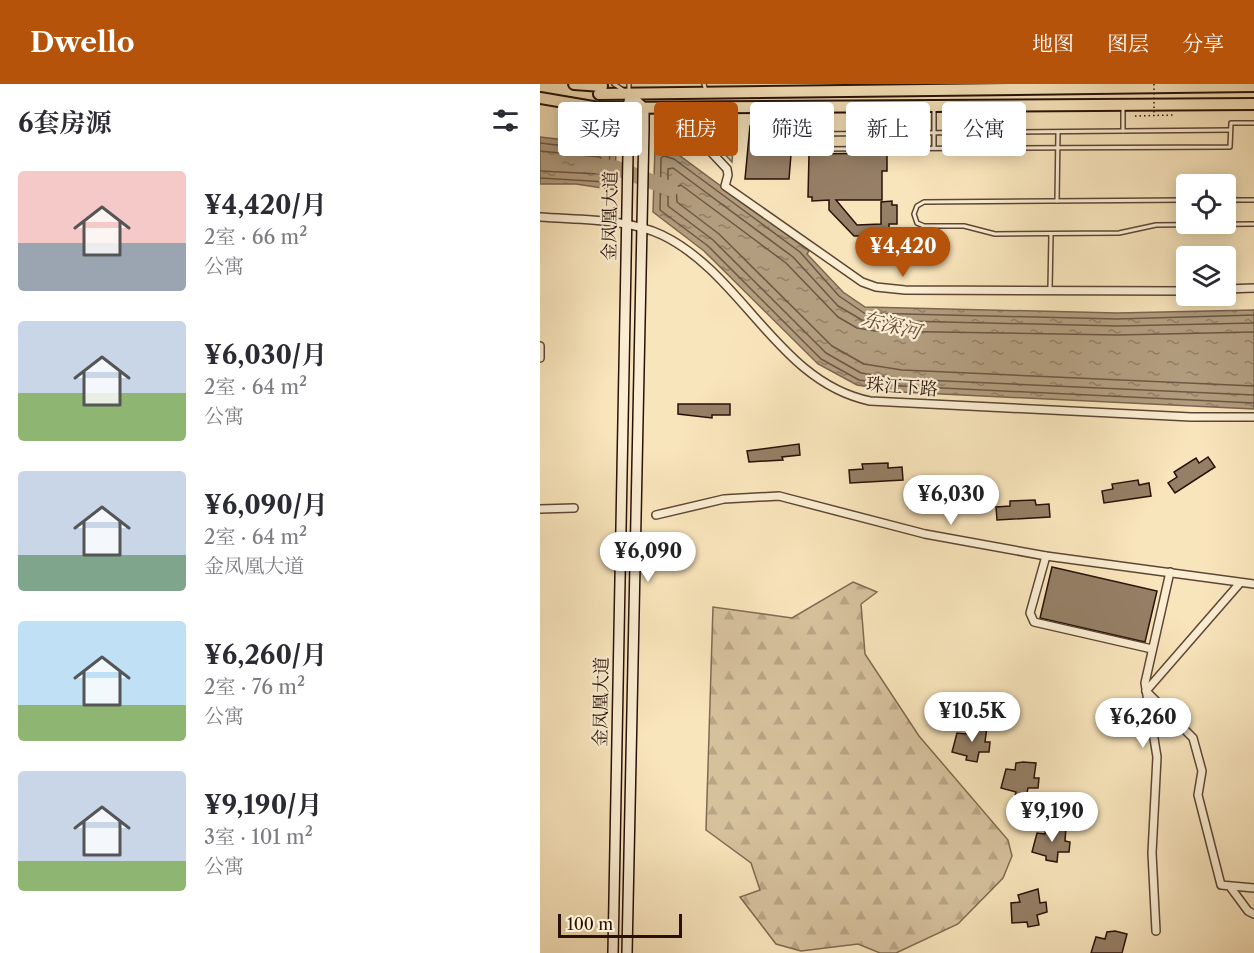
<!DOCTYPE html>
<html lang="zh">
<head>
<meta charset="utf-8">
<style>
	:root { --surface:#fff; --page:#f2f2f3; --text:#2b2b33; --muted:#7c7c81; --accent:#b45309 }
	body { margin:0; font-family:"Libre Caslon Text","Noto Serif SC",serif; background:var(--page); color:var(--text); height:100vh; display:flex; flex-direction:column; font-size:22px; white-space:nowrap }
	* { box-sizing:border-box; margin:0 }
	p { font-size:20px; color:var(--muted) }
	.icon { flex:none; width:33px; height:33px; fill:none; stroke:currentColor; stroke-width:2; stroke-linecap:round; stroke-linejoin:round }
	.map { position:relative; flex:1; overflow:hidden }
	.details { display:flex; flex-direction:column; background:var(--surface); width:540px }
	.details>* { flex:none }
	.hud { position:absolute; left:18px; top:18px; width:570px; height:54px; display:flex; gap:12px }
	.buttons { position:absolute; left:636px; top:90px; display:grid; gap:12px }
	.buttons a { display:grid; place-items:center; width:60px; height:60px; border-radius:6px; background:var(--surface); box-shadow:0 3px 15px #0003; font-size:30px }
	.scale { position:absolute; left:18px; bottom:15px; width:124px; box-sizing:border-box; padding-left:6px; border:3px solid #291108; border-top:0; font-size:16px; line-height:21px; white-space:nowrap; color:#291108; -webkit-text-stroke:4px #fbeed3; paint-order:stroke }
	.price { position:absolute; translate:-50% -51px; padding:0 14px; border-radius:21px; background:#fff; color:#222; font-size:20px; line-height:39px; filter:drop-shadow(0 2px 3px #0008) }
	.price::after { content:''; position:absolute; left:50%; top:36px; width:18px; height:14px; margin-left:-9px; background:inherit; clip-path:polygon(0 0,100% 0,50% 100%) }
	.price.active { background:var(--accent); color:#fff }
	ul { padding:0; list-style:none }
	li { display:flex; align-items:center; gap:18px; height:150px; padding:0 18px }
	li span { display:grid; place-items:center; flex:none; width:168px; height:120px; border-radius:6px; color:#555 }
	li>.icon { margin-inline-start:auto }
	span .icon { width:72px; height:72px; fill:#fffc; stroke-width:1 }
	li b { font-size:26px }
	h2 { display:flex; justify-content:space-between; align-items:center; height:72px; padding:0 18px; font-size:26px }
	.chip { padding:0 21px; border-radius:6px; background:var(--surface); box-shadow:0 3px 15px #0003; font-size:21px; line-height:54px }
	.chip.active { background:var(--accent); color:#fff }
	header { display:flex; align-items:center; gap:36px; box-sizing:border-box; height:84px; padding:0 30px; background:var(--accent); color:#fff }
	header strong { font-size:28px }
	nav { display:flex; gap:33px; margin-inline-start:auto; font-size:21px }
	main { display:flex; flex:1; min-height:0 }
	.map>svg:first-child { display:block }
	.green { fill:#d6c19d; stroke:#806952; stroke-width:1.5 }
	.forest { fill:url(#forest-firs); stroke:#806952; stroke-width:1.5 }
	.water { fill:url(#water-ripples); stroke:#7b654f; stroke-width:1.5 }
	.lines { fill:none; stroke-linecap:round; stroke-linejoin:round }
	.shore { stroke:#6e5744; stroke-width:1.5 }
	.river { stroke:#b29d7f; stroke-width:15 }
	.building { fill:#957f66; stroke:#291108; stroke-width:1.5 }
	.lane-casing { stroke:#5d4635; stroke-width:6 }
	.street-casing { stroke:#5d4635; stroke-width:10 }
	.secondary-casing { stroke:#291108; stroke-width:12 }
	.primary-casing { stroke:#291108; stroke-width:14 }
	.path { stroke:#291108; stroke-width:1.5; stroke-dasharray:1.5 3; stroke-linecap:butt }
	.lane { stroke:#fbeed3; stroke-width:3 }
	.street { stroke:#fbeed3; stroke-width:7 }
	.secondary { stroke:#fbeed3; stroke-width:9 }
	.primary { stroke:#f9e5bc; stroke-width:10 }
	.path-bridge { stroke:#291108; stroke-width:1.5; stroke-dasharray:1.5 3; stroke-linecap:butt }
	.labels { text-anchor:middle; stroke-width:4.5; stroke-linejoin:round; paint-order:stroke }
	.street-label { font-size:18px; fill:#291108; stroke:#fbeed3 }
	.water-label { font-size:20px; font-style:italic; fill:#67503e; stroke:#fbeed3 }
</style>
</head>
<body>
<header>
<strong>Dwello</strong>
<nav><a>地图</a><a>图层</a><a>分享</a></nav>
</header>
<main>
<section class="details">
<h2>6套房源<svg class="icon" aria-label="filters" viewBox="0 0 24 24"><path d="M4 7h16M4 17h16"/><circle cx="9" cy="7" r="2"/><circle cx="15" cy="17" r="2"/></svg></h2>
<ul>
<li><span style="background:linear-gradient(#f6c9c9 60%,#9aa5b1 0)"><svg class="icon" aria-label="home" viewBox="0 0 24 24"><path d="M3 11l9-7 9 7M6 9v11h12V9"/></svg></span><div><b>¥4,420/月</b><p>2室 · 66 m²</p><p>公寓</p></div></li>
<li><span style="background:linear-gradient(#c9d6e8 60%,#8fb573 0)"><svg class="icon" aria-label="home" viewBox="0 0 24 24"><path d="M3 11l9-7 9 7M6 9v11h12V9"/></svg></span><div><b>¥6,030/月</b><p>2室 · 64 m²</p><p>公寓</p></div></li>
<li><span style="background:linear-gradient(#c9d6e8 70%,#7fa58c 0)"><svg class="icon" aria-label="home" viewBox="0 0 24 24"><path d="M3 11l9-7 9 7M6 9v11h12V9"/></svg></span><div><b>¥6,090/月</b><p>2室 · 64 m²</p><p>金凤凰大道</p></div></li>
<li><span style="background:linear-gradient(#bfe0f5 70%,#8fb573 0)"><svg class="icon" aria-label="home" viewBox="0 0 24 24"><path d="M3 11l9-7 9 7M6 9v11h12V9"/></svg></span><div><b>¥6,260/月</b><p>2室 · 76 m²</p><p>公寓</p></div></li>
<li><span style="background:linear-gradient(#c9d6e8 75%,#8fb573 0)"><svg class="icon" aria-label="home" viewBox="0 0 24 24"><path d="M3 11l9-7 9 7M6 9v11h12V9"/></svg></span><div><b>¥9,190/月</b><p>3室 · 101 m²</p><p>公寓</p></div></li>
</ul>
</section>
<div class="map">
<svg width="714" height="869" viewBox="0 0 714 869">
	<defs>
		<pattern id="forest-firs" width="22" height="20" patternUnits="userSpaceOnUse" patternTransform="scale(1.5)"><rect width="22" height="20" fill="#d6c19d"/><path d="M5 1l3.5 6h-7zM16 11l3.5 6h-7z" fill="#b8a586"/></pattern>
		<pattern id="water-ripples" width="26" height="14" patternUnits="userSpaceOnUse" patternTransform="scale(1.5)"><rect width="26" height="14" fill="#b29d7f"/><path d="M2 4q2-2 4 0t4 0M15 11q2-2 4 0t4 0" fill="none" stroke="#917f66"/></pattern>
	</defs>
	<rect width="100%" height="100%" fill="#f9e5bc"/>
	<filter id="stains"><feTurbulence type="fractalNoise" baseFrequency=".00333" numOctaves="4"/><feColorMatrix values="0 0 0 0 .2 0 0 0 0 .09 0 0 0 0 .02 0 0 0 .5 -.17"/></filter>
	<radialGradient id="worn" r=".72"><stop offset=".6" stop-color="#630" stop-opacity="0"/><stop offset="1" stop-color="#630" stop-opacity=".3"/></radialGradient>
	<path class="green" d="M195 36 192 78 174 59 171 52 178 42Z"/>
	<path class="forest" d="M313 498 337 508 321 520 325 570 379 652 468 756 472 772 463 794 418 840 356 869H340L318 860 261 867 236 860 200 813 220 806 211 779 166 746 173 523 252 534Z"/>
	<g class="water">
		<path d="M0 53 76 62 75 106 36 100H0Z"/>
		<path d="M115 63 136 69 269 167 267 170 303 208 325 223 577 229 714 226V325L361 308 317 301 278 280 164 167 113 128Z"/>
	</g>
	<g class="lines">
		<g class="shore">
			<path d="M0 59 67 67 70 70 67 98 0 94"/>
			<path d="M0 67 60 73 62 77 60 90 0 87"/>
			<path d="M714 231 577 235 324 229 299 212 260 168 134 75 124 72 121 74 120 126 168 162 281 275 319 296 361 302 714 319"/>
			<path d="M714 239 577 242 322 236 298 222 253 173 133 84 128 85V122L173 156 286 269 321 289 361 295 714 311"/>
			<path d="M714 248 577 251 335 247 317 244 298 233 246 179 141 101 136 103 137 118 179 150 292 262 324 280 362 286 714 302"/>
		</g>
		<path class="river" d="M57 82 76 84 131 105"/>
	</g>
	<g class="building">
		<path d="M210 42 253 46 249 95H205Z"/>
		<path d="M347 69V87H342V116H296L317 141 341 140V118L352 117V121H357V140H349V158H321V152H314L289 126V116L272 117V113H268L269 70Z"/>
		<path d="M138 320H190V331H172V334L138 330Z"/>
		<path d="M259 360 260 371 242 373 243 376 209 378 207 367Z"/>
		<path d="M668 373 675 383 635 409 628 399 637 393 634 388 656 374 659 379Z"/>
		<path d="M348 379V384L362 383 363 396 310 399 309 386 323 385 322 380Z"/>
		<path d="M598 396 599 401 609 399 611 412 564 419 562 407 573 405 572 400Z"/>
		<path d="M419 401V406L433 405 434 418 381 421 380 408H394L393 402Z"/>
		<path d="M495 416 496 421 509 420 510 433 457 436 456 423 470 422V417Z"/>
		<path d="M512 483 617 507 605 558 500 534Z"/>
		<path d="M435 642 447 643 445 658H450L449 668H439L437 678 426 676 427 672 412 668 417 649 426 650 427 643Z"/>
		<path d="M483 678 496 679 494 694H499L498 704H488L486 714 475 712 476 708 461 704 466 685 475 686 476 679Z"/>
		<path d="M514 741 526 743 525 757 530 758 529 768H518L517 778 506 776V772L492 768 497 749 505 750 506 743Z"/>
		<path d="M498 805 500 819 506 818 507 828 497 831 499 841 488 843 487 838 472 839 471 819 480 818 478 811Z"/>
		<path d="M575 847 587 850 582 869H551L556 853 565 855 567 848Z"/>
	</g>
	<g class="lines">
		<defs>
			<g id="lane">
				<path d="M74 0 83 6"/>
				<path d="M89 0V8"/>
				<path d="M164 0 166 7"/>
				<path d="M273 24V65L690 63 691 39H714"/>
				<path d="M583 47V22"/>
				<path d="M273 50 690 46"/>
				<path d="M394 64V24"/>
				<path d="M646 116 384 118 377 122 374 130 377 139 384 142H424L455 150 579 149 616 141 714 140"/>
				<path d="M686 116H714"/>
				<path d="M517 117 518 48"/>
				<path d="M510 205 511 150"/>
			</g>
			<g id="street">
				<path d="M144 24V39L187 85 188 91 185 102 322 198 336 203 365 206 646 207"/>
				<path d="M165 61 166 44 187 25"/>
				<path d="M0 133C39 136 85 134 122 151 203 190 238 298 330 317L651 333H714"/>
				<path d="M686 205 714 204"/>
				<path d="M0 262V274"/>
				<path d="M0 425 34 424"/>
				<path d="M116 431 184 415 239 412 385 450 506 472 714 500"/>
				<path d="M506 472 490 529 494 538 612 565"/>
				<path d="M700 499 606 607 653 654 662 687 658 711 681 801 714 804"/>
				<path d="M691 804 708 827 714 830"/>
				<path d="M616 847 612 769 617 673 605 599 630 488"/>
			</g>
			<g id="secondary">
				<path d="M73 869 89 17"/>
				<path d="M87 869 104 44V24L89 10"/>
			</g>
			<g id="primary">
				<path d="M34 0 62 2 59 10 714 2"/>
				<path d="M0 14 59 24 714 20"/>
			</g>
		</defs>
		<use href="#lane" class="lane-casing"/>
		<use href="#street" class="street-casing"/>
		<use href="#secondary" class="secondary-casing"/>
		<use href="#primary" class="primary-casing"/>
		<path class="path" d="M595 32 633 31"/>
		<use href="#lane" class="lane"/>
		<use href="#street" class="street"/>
		<use href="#secondary" class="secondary"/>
		<use href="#primary" class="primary"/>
		<path class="path-bridge" d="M614 0V32"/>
	</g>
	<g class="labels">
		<g class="street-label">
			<text transform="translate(70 132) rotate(-89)" y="6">金凤凰大道</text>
			<text transform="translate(362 303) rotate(4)" y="6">珠江下路</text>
			<text transform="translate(61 618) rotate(-89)" y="6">金凤凰大道</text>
		</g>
		<g class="water-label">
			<text transform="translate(351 241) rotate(14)" y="7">东深河</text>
		</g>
	</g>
	<rect width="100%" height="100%" filter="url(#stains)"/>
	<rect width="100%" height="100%" fill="url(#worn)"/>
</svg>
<div class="buttons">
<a><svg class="icon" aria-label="locate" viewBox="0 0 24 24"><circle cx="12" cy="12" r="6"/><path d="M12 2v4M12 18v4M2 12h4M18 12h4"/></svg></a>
<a><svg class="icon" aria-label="layers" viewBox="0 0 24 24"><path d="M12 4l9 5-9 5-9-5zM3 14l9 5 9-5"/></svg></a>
</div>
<div class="scale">100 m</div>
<b class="price active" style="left:363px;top:194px">¥4,420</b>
<b class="price" style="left:411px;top:442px">¥6,030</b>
<b class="price" style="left:108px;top:499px">¥6,090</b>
<b class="price" style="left:432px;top:659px">¥10.5K</b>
<b class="price" style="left:603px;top:665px">¥6,260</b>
<b class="price" style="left:512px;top:759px">¥9,190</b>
<div class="hud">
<a class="chip">买房</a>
<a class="chip active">租房</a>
<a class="chip">筛选</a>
<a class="chip">新上</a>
<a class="chip">公寓</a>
</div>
</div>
</main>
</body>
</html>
